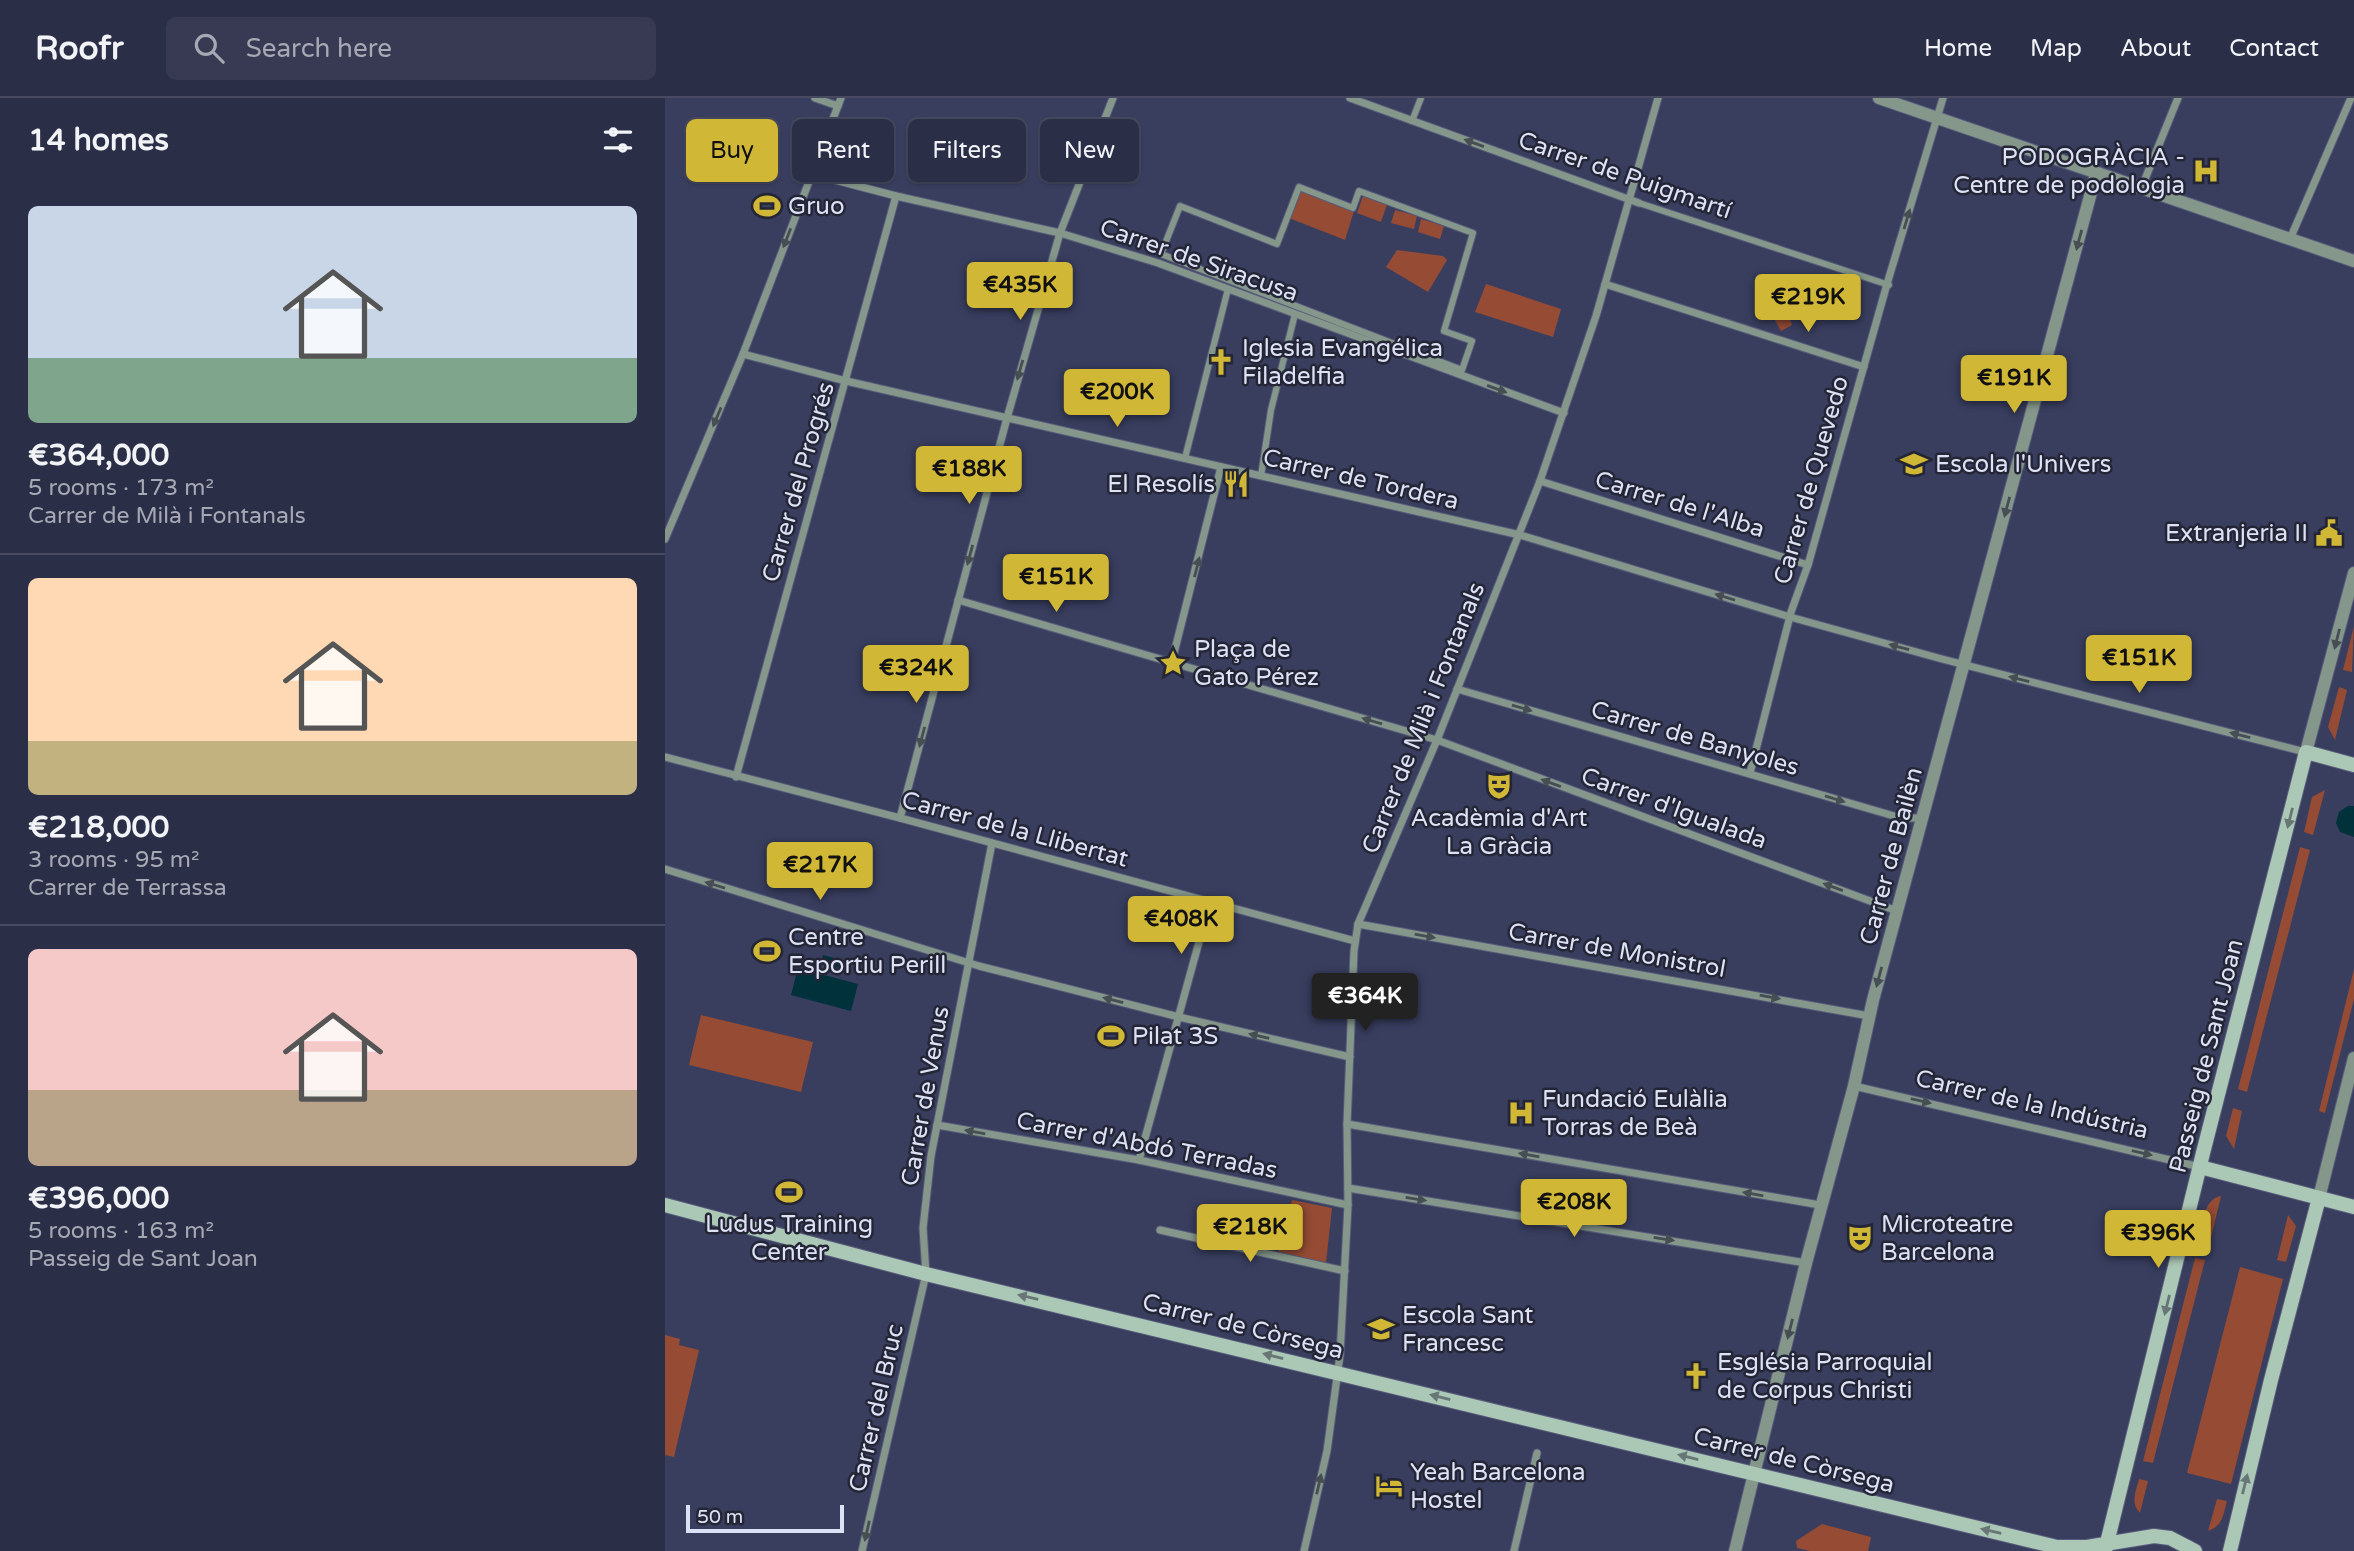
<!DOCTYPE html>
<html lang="en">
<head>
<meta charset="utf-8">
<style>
	:root { --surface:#2b2e47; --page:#373a52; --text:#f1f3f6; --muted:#a6a8b4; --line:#474a60; --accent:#d1b736 }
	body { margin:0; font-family:"Varela Round",sans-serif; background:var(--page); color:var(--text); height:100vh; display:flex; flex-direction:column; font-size:26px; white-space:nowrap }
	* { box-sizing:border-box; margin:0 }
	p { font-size:23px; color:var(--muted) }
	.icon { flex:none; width:38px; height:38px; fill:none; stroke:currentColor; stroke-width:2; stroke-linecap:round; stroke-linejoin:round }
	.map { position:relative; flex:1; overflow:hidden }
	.details { display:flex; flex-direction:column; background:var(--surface); width:665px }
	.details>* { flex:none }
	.banner { position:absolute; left:21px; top:21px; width:665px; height:63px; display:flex; gap:14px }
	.scale { position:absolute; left:21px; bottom:18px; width:158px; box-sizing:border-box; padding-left:7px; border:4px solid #dde1f6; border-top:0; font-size:19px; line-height:24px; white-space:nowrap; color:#dde1f6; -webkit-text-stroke:5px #242636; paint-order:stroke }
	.price { position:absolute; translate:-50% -60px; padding:0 16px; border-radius:7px; background:var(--accent); color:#111; font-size:23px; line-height:46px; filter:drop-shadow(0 2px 4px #0008) }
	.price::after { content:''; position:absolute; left:50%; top:42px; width:21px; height:16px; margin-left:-10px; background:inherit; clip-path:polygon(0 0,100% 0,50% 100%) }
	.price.selected { background:#222; color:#fff }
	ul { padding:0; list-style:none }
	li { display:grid; align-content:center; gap:14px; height:371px; padding:0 28px }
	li+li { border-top:2px solid var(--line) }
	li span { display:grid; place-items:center; height:217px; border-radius:10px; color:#555 }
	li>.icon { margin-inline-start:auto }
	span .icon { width:126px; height:126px; fill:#fffc; stroke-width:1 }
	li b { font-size:30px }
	h2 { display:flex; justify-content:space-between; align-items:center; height:84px; padding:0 28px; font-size:30px }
	.pill { padding:0 24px; border-radius:10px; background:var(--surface); box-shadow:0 2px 5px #0004,0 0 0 2px var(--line); font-size:24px; line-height:63px }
	.pill.selected { background:var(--accent); color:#111 }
	header { display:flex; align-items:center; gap:42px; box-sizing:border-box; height:98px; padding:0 35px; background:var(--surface); border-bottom:2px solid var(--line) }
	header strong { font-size:33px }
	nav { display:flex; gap:38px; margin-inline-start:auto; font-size:24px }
	.search { width:490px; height:63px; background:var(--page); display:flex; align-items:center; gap:18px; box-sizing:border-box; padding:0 24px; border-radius:10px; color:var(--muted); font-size:26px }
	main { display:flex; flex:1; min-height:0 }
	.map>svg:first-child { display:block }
	.green { fill:#954b34 }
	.water { fill:#01313b }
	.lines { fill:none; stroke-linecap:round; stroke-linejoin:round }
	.pedestrian-casing { stroke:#575b7a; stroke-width:8 }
	.minor-casing { stroke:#575b7a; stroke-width:9 }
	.tertiary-casing { stroke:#575b7a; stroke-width:14 }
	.secondary-casing { stroke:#575b7a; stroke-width:16 }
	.pedestrian { stroke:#85978b; stroke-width:6 }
	.minor { stroke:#85978b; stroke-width:7 }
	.tertiary { stroke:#85978b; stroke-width:12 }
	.secondary { stroke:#abc7b5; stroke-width:14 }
	.oneway { fill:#464e54 }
	.oneway2 { fill:#687676 }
	.labels { text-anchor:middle; stroke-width:5; stroke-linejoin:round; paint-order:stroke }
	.poi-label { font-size:24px; fill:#dde1f6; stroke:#242636; text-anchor:start }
	.street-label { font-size:24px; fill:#dde1f6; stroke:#242636 }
</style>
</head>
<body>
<header>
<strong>Roofr</strong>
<div class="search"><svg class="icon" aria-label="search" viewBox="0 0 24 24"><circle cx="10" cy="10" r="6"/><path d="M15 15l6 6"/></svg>Search here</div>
<nav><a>Home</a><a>Map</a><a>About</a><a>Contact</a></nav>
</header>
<main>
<section class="details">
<h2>14 homes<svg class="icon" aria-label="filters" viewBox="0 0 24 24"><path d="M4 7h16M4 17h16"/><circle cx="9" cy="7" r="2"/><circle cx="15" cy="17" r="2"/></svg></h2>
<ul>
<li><span style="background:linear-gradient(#c9d6e8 70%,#7fa58c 0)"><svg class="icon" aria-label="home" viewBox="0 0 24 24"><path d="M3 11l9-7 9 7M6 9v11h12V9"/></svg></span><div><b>€364,000</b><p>5 rooms · 173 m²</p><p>Carrer de Milà i Fontanals</p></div></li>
<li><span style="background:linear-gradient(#ffd9b3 75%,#c2b280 0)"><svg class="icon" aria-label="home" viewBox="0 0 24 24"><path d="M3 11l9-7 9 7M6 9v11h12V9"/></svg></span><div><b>€218,000</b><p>3 rooms · 95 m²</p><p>Carrer de Terrassa</p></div></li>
<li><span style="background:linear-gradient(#f6c9c9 65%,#b9a48a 0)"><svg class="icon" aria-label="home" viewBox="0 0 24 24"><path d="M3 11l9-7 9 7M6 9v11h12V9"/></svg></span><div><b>€396,000</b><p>5 rooms · 163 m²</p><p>Passeig de Sant Joan</p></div></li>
</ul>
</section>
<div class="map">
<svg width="1689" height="1453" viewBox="0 0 1689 1453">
	<rect width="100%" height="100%" fill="#393e5f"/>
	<g class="green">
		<path d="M635 91 689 113 680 142 624 120Z"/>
		<path d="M698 98 722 107 716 124 692 115Z"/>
		<path d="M730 112 752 118 749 131 726 125Z"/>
		<path d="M756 121 779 128 775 141 753 134Z"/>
		<path d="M732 152 778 158 782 162 763 194 721 169Z"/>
		<path d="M1116 178 1136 215 1125 221 1127 227 1116 233 1093 191Z"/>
		<path d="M821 186 896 211 888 239 810 214Z"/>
		<path d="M1689 528 1687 574 1678 572Z"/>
		<path d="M1674 589 1682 592 1670 642 1663 629Z"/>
		<path d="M1660 692 1648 737 1639 734 1647 699Z"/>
		<path d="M1635 749 1645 752 1582 994 1573 991Z"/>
		<path d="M1689 871V901L1660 1015 1654 1013Z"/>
		<path d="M36 917 148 944 136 994 24 967Z"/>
		<path d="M1568 1010 1577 1013 1569 1051 1561 1038Z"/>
		<path d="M1556 1098 1545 1144 1534 1141C1538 1126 1538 1101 1556 1098Z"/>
		<path d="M627 1102 667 1110 661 1165 613 1155Z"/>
		<path d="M1623 1117 1631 1128 1621 1164 1612 1162Z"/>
		<path d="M1530 1160 1540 1162 1488 1365 1478 1363Z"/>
		<path d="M1575 1169 1618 1181 1566 1386 1522 1375Z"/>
		<path d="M0 1237 15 1241 14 1247 34 1252 9 1359 0 1357Z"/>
		<path d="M1474 1381 1483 1383 1475 1415C1465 1405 1471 1393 1474 1381Z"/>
		<path d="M1552 1401 1562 1403C1558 1417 1558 1428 1543 1433Z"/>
		<path d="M1157 1426 1206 1439 1203 1453H1145L1132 1450 1131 1443Z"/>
	</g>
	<g class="water">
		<path d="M1683 708H1689V739L1675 734 1671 725 1674 714Z"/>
		<path d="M158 857 184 864 181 872 156 865Z"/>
		<path d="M133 870 193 886 186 913 126 897Z"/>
	</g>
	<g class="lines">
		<defs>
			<g id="pedestrian">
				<path d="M747 23 756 0"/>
				<path d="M634 89 688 110 694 93 808 135 779 233 807 243 797 272 496 156 515 108 612 146Z"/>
				<path d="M974 105 1224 187"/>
				<path d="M520 360 563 191"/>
				<path d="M596 378 606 312 630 216"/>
			</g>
			<g id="minor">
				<path d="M150 0 173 8"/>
				<path d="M685 0 974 105"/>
				<path d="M147 76 231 98 395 135 493 165 899 315"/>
				<path d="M1476 91 1513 0"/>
				<path d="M1625 141 1686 0"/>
				<path d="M940 186 1199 269"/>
				<path d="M78 256 181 283 855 437 1125 519 1277 561 1640 654"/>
				<path d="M875 383 1143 467"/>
				<path d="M0 441 78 256 176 0"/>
				<path d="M293 502 772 642 1232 813"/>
				<path d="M507 563 556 369"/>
				<path d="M792 591 1236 720H1257"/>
				<path d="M0 659 235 720 690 843"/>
				<path d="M1085 675 1126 514 1143 467 1222 186 1278 0"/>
				<path d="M71 679 231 98"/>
				<path d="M235 720 342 320 395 135 448 0"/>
				<path d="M0 771 314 868 514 919 685 959"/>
				<path d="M693 826 1204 918"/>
				<path d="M1189 988 1535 1069"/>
				<path d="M682 1026 1155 1107"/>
				<path d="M272 1027 474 1062 683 1107"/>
				<path d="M474 1062 545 804"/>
				<path d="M683 1090 1141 1165"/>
				<path d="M495 1132 680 1173"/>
				<path d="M197 1453 261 1176 258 1130 266 1058 327 745"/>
				<path d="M639 1453 662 1353 675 1257 683 1107 682 1026 689 853 693 826 772 642 875 383 931 218 993 0"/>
				<path d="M849 1453 872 1355"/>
			</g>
			<g id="tertiary">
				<path d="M1214 0 1689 163"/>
				<path d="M1641 654 1689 475"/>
				<path d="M1654 1100 1689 960"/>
				<path d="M1070 1453 1141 1165 1189 988 1208 902 1431 76"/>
			</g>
			<g id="secondary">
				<path d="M1535 1069 1689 1109"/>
				<path d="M0 1107 261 1176 1392 1449H1422L1489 1438 1505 1440 1530 1453"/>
				<path d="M1440 1453 1538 1055 1641 654 1689 667"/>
				<path d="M1565 1453 1606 1282 1654 1100"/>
			</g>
		</defs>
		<use href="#pedestrian" class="pedestrian-casing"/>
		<use href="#minor" class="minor-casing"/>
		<use href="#tertiary" class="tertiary-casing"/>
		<use href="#secondary" class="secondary-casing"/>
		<use href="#pedestrian" class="pedestrian"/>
		<use href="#minor" class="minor"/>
		<use href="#tertiary" class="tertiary"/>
		<use href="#secondary" class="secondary"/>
	</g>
	<defs><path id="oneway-solid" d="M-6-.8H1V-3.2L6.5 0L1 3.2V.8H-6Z" transform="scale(1.75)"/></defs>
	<g class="oneway">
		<use href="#oneway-solid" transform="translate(809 45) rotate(-160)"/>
		<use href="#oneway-solid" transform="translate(1242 121) rotate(-73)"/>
		<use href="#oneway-solid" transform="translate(122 140) rotate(111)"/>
		<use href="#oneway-solid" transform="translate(1414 142) rotate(105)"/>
		<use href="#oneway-solid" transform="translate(355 272) rotate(106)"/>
		<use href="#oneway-solid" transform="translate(832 291) rotate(20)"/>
		<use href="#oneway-solid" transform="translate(52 319) rotate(113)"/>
		<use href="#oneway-solid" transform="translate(1342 409) rotate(105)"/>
		<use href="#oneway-solid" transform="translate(305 457) rotate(105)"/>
		<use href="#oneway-solid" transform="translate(532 469) rotate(-76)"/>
		<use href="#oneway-solid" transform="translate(1060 499) rotate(-163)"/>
		<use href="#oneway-solid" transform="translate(1672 541) rotate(104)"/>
		<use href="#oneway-solid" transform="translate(1234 549) rotate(-165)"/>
		<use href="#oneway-solid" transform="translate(1354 581) rotate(-166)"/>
		<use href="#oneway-solid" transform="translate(857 610) rotate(16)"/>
		<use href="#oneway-solid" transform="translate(707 623) rotate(-164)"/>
		<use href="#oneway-solid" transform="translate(1575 637) rotate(-166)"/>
		<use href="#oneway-solid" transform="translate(257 639) rotate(105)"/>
		<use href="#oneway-solid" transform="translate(886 685) rotate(-160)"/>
		<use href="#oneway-solid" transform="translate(1170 701) rotate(17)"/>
		<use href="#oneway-solid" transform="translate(50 787) rotate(-163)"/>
		<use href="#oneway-solid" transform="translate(1168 789) rotate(-160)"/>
		<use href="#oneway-solid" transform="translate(760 838) rotate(10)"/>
		<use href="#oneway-solid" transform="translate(1214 879) rotate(105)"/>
		<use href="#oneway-solid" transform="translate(1105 899) rotate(10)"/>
		<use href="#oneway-solid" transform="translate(448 902) rotate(-166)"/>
		<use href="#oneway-solid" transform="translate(594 938) rotate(-167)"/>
		<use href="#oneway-solid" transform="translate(1256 1003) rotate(13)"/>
		<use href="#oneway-solid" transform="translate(310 1034) rotate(-170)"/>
		<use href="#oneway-solid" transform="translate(1477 1055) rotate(13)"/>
		<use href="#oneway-solid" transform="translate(864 1057) rotate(-170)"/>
		<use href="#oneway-solid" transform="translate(1088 1096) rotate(-170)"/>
		<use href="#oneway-solid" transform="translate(751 1101) rotate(9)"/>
		<use href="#oneway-solid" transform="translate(999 1141) rotate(9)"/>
		<use href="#oneway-solid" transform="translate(1125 1231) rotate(104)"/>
		<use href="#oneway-solid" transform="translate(654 1386) rotate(-77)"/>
		<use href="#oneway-solid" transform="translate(202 1433) rotate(103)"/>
	</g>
	<g class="oneway2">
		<use href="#oneway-solid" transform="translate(1625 720) rotate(104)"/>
		<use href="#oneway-solid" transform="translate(363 1199) rotate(-167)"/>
		<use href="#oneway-solid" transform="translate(1502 1207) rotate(104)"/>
		<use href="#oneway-solid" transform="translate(608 1258) rotate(-166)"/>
		<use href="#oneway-solid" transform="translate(775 1299) rotate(-166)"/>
		<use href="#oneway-solid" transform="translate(1023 1359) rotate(-166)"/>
		<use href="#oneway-solid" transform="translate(1580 1386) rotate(-76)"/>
		<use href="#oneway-solid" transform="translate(1326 1433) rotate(-167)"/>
	</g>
	<defs>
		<symbol id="hospital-bare" viewBox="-9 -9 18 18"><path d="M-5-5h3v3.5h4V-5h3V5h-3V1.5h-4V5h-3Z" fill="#d1b736" stroke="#242636" stroke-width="2.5" paint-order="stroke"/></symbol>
		<symbol id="stadium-bare" viewBox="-9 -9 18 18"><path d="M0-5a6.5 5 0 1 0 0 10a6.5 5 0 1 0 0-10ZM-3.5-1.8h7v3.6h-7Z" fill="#d1b736" stroke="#242636" stroke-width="2.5" paint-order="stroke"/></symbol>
		<symbol id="church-bare" viewBox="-9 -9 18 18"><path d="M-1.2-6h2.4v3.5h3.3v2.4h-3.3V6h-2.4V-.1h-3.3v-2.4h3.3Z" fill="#d1b736" stroke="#242636" stroke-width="2.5" paint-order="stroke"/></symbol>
		<symbol id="school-bare" viewBox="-9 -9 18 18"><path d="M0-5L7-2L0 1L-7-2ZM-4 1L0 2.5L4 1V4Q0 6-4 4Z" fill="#d1b736" stroke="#242636" stroke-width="2.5" paint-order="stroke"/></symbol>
		<symbol id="restaurant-bare" viewBox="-9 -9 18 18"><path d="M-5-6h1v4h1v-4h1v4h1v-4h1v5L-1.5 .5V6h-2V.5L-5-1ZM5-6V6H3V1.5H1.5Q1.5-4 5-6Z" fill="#d1b736" stroke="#242636" stroke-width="2.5" paint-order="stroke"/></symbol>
		<symbol id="civic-bare" viewBox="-9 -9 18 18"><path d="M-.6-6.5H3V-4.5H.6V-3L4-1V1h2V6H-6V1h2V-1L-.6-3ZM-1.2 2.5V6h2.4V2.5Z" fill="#d1b736" stroke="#242636" stroke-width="2.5" paint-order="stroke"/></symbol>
		<symbol id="sight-bare" viewBox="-9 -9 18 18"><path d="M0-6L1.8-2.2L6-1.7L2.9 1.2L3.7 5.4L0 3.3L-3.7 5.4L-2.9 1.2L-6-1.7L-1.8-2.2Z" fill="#d1b736" stroke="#242636" stroke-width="2.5" paint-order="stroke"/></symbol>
		<symbol id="theatre-bare" viewBox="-9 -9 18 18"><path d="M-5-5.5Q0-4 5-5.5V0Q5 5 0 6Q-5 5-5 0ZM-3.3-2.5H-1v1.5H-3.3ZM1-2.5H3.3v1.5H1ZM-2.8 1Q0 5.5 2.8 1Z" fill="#d1b736" stroke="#242636" stroke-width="2.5" paint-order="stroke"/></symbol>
		<symbol id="university-bare" viewBox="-9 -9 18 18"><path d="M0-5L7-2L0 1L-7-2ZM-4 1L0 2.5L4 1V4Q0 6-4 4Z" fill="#d1b736" stroke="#242636" stroke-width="2.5" paint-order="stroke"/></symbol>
		<symbol id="hotel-bare" viewBox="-9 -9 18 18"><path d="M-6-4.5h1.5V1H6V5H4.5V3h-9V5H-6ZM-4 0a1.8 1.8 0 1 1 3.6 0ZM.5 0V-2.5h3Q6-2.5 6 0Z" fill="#d1b736" stroke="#242636" stroke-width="2.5" paint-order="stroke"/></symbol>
	</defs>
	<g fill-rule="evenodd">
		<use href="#hospital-bare" x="1522" y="54" width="38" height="38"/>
		<use href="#stadium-bare" x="83" y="89" width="38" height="38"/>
		<use href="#church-bare" x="537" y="245" width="38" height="38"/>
		<use href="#school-bare" x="1230" y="347" width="38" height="38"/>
		<use href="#restaurant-bare" x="552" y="367" width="38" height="38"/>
		<use href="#civic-bare" x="1645" y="416" width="38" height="38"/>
		<use href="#sight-bare" x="489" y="546" width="38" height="38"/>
		<use href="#theatre-bare" x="815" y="669" width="38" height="38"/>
		<use href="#stadium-bare" x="83" y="834" width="38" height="38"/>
		<use href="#stadium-bare" x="427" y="919" width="38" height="38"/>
		<use href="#hospital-bare" x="837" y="996" width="38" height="38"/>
		<use href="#stadium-bare" x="105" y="1075" width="38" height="38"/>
		<use href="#theatre-bare" x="1176" y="1121" width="38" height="38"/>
		<use href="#university-bare" x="697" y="1212" width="38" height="38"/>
		<use href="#church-bare" x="1012" y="1259" width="38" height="38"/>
		<use href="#hotel-bare" x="705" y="1369" width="38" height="38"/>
	</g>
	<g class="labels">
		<g class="poi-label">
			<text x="1520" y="67" text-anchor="end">PODOGRÀCIA -<tspan x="1520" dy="28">Centre de podologia</tspan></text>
			<text x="123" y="116">Gruo</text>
			<text x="577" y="258">Iglesia Evangélica<tspan x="577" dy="28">Filadelfia</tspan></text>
			<text x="1270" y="374">Escola l'Univers</text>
			<text x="550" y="394" text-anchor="end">El Resolís</text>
			<text x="1643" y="443" text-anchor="end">Extranjeria II</text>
			<text x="529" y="559">Plaça de<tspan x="529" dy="28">Gato Pérez</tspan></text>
			<text x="834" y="728" text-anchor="middle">Acadèmia d'Art<tspan x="834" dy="28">La Gràcia</tspan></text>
			<text x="123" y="847">Centre<tspan x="123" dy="28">Esportiu Perill</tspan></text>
			<text x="467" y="946">Pilat 3S</text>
			<text x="877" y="1009">Fundació Eulàlia<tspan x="877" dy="28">Torras de Beà</tspan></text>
			<text x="124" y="1134" text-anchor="middle">Ludus Training<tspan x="124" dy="28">Center</tspan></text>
			<text x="1216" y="1134">Microteatre<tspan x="1216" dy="28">Barcelona</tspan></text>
			<text x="737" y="1225">Escola Sant<tspan x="737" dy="28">Francesc</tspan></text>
			<text x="1052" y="1272">Església Parroquial<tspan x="1052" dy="28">de Corpus Christi</tspan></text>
			<text x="745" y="1382">Yeah Barcelona<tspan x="745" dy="28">Hostel</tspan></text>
		</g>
		<g class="street-label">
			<text transform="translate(960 77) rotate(19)" y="8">Carrer de Puigmartí</text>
			<text transform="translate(534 162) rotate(19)" y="8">Carrer de Siracusa</text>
			<text transform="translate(696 381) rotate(13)" y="8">Carrer de Tordera</text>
			<text transform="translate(1146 382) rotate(-74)" y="8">Carrer de Quevedo</text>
			<text transform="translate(133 384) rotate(-74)" y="8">Carrer del Progrés</text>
			<text transform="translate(1015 406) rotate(17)" y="8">Carrer de l'Alba</text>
			<text transform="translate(758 620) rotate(-68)" y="8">Carrer de Milà i Fontanals</text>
			<text transform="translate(1030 640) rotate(16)" y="8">Carrer de Banyoles</text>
			<text transform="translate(1009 710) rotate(20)" y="8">Carrer d'Igualada</text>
			<text transform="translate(350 731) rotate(15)" y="8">Carrer de la Llibertat</text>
			<text transform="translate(1226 758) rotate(-75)" y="8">Carrer de Bailèn</text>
			<text transform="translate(952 852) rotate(10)" y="8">Carrer de Monistrol</text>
			<text transform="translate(1541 958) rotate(-76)" y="8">Passeig de Sant Joan</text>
			<text transform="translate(260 998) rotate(-80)" y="8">Carrer de Venus</text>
			<text transform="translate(1367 1006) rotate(13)" y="8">Carrer de la Indústria</text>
			<text transform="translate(482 1047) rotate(11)" y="8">Carrer d'Abdó Terradas</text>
			<text transform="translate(578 1228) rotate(14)" y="8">Carrer de Còrsega</text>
			<text transform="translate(211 1310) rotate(-77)" y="8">Carrer del Bruc</text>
			<text transform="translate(1129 1362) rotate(14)" y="8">Carrer de Còrsega</text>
		</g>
	</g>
</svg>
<div class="scale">50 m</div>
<b class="price" style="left:355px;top:224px">€435K</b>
<b class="price" style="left:1143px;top:236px">€219K</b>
<b class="price" style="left:1349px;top:317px">€191K</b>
<b class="price" style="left:452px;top:331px">€200K</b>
<b class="price" style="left:304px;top:408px">€188K</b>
<b class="price" style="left:391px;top:516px">€151K</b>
<b class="price" style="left:1474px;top:597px">€151K</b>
<b class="price" style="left:251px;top:607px">€324K</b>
<b class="price" style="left:155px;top:804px">€217K</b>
<b class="price" style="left:516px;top:858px">€408K</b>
<b class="price selected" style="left:700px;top:935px">€364K</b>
<b class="price" style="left:909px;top:1141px">€208K</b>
<b class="price" style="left:585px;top:1166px">€218K</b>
<b class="price" style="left:1493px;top:1172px">€396K</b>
<div class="banner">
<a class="pill selected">Buy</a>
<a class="pill">Rent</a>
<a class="pill">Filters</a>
<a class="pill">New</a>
</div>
</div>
</main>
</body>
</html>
